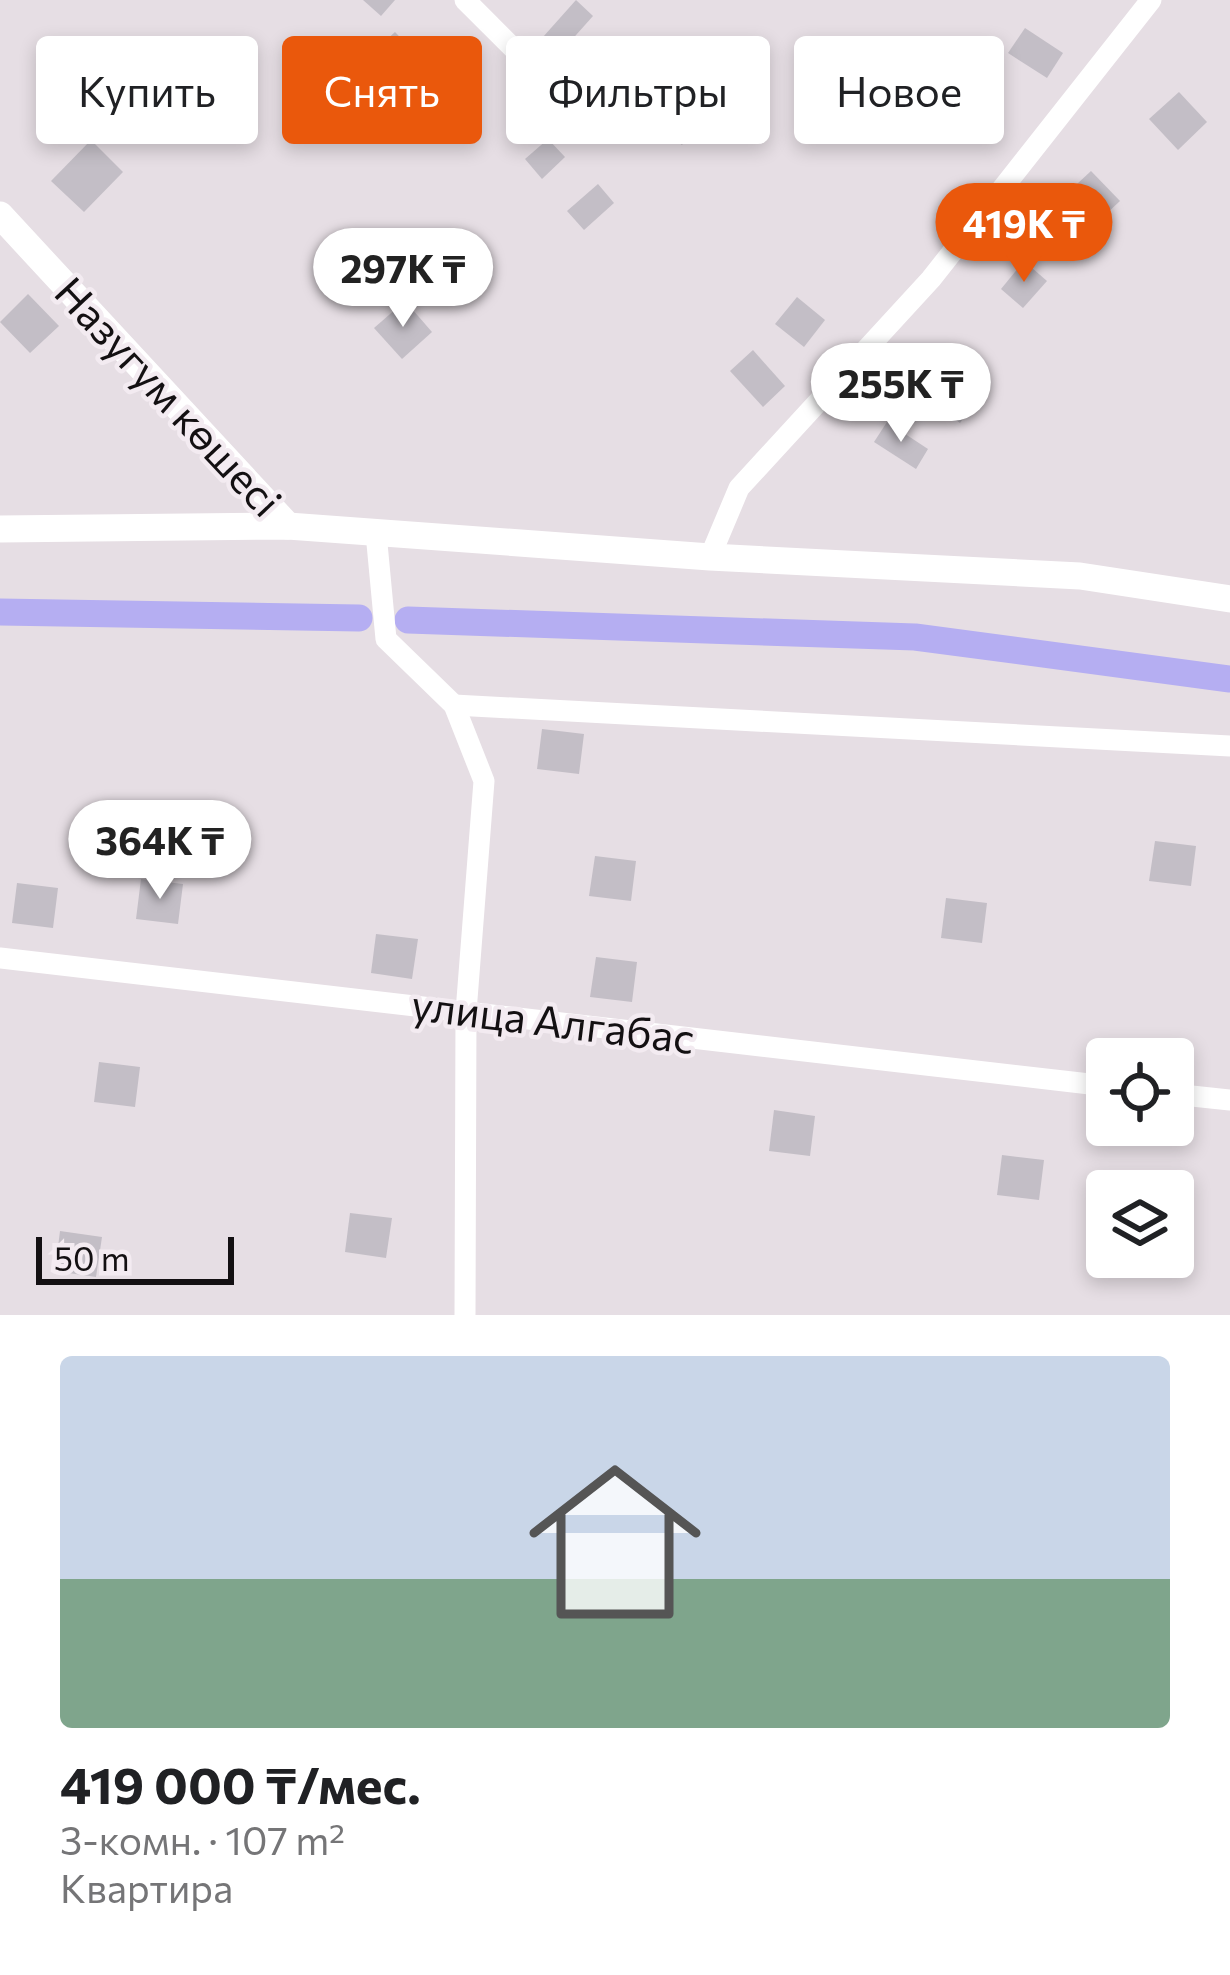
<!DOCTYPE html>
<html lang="ru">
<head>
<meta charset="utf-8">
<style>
	:root { --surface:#fff; --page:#f2f2f2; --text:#202124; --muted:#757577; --accent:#ea580c }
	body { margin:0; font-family:Commissioner,sans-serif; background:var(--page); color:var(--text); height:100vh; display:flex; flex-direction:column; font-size:45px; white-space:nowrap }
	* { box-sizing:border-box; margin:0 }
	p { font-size:39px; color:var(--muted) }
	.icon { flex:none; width:66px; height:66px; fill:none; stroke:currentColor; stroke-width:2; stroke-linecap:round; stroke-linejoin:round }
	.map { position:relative; height:1315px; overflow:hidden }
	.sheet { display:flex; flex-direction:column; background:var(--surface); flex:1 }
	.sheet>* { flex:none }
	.top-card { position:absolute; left:36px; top:36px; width:1158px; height:108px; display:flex; gap:24px }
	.controls { position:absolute; left:1086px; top:1038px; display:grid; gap:24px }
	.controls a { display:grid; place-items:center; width:108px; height:108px; border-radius:12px; background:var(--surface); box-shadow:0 6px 18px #0003; font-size:60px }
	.scale { position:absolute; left:36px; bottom:30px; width:198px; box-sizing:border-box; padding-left:12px; border:6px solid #131012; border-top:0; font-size:33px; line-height:42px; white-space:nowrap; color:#131012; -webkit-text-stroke:9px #f3ebf1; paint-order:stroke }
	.price { position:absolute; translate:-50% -102px; padding:0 27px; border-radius:42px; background:#fff; color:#222; font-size:39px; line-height:78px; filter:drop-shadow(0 3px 6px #0008) }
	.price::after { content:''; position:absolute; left:50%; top:72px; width:36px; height:27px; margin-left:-18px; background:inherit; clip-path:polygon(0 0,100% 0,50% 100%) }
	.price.selected { background:var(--accent); color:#fff }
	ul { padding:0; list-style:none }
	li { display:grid; align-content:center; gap:24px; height:636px; padding:0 60px }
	li span { display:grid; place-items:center; height:372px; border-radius:12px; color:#555 }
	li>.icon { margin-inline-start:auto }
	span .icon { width:216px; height:216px; fill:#fffc; stroke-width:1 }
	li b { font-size:51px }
	.chip { padding:0 42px; border-radius:12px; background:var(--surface); box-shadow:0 6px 18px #0003; font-size:42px; line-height:108px }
	.chip.selected { background:var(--accent); color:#fff }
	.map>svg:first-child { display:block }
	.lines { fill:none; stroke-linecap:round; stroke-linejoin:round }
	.canal { stroke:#b5aef2; stroke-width:27 }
	.building { fill:#c3bec6 }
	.minor { stroke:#fff; stroke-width:21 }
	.tertiary { stroke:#fff; stroke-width:27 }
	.labels { text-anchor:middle; stroke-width:9; stroke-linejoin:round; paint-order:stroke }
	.street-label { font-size:42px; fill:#131012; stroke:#f3ebf1 }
</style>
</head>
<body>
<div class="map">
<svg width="1230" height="1315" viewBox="0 0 1230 1315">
	<rect width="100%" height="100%" fill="#e6dee4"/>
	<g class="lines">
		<g class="canal">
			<path d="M0 612 359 618"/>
			<path d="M408 620 915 637 1230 679"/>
		</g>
	</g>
	<g class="building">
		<path d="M363 0H395L381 16Z"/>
		<path d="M576 0 593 16 560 53 543 37Z"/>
		<path d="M1025 28 1063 53 1047 78 1008 53Z"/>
		<path d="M395 32 443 82 417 108 368 57Z"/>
		<path d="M665 73 710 105 682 145 637 114Z"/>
		<path d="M975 81 998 97 982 120 959 104Z"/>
		<path d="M1179 92 1207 122 1178 150 1149 119Z"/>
		<path d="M548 139 565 157 542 179 525 159Z"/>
		<path d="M91 140 123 172 84 212 51 181Z"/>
		<path d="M1091 171 1120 201 1090 229 1062 198Z"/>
		<path d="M598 184 614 203 584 230 567 211Z"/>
		<path d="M1024 261 1047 281 1023 308 1001 289Z"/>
		<path d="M28 294 59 326 30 353 0 322Z"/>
		<path d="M797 297 825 320 804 347 775 324Z"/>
		<path d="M405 301 432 332 402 359 374 328Z"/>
		<path d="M753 350 785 386 763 407 730 371Z"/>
		<path d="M953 366 984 389 960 423 929 400Z"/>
		<path d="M887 422 928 449 916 469 874 442Z"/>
		<path d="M542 729 584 734 579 774 537 769Z"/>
		<path d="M1155 841 1196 846 1191 886 1149 881Z"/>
		<path d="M595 856 636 861 631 901 589 896Z"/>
		<path d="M141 879 183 884 178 924 136 919Z"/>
		<path d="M17 883 58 888 53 928 12 923Z"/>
		<path d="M946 898 987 903 982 943 941 938Z"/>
		<path d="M376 934 418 939 412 979 371 973Z"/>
		<path d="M596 957 637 962 632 1002 590 997Z"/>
		<path d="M99 1062 140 1067 135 1107 94 1102Z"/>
		<path d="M774 1110 815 1116 810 1156 769 1151Z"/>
		<path d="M1002 1155 1044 1160 1039 1200 997 1195Z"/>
		<path d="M350 1213 392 1218 386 1258 345 1252Z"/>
		<path d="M60 1231 102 1237 96 1277 55 1271Z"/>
	</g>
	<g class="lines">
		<g class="minor">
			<path d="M465 0 594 129"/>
			<path d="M376 533 386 639 454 705 484 781 466 1012 465 1315"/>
			<path d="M710 557 739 488 931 279 1151 0"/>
			<path d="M454 705 1230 746"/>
			<path d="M0 958 1107 1086"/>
			<path d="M1173 1094 1230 1100"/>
		</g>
		<g class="tertiary">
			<path d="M0 215 288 526"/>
			<path d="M0 529 288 526 710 557 1080 576 1230 599"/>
		</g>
	</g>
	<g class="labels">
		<g class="street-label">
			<text transform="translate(168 397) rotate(47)" y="15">Назугум көшесі</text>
			<text transform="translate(553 1022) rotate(7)" y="15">улица Алгабас</text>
		</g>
	</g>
</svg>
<div class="controls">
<a><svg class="icon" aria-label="locate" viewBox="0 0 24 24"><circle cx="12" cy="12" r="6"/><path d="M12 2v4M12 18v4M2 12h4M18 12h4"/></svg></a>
<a><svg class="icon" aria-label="layers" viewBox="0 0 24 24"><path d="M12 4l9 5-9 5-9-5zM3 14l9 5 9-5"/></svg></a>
</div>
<div class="scale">50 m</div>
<b class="price selected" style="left:1024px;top:285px">419K ₸</b>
<b class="price" style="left:403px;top:330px">297K ₸</b>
<b class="price" style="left:901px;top:445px">255K ₸</b>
<b class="price" style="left:160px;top:902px">364K ₸</b>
<div class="top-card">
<a class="chip">Купить</a>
<a class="chip selected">Снять</a>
<a class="chip">Фильтры</a>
<a class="chip">Новое</a>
</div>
</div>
<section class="sheet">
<ul>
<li><span style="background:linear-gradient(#c9d6e8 60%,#7fa58c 0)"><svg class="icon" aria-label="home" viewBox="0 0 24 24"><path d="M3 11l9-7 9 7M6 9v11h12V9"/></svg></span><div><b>419 000 ₸/мес.</b><p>3-комн. · 107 m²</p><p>Квартира</p></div></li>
</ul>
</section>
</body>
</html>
